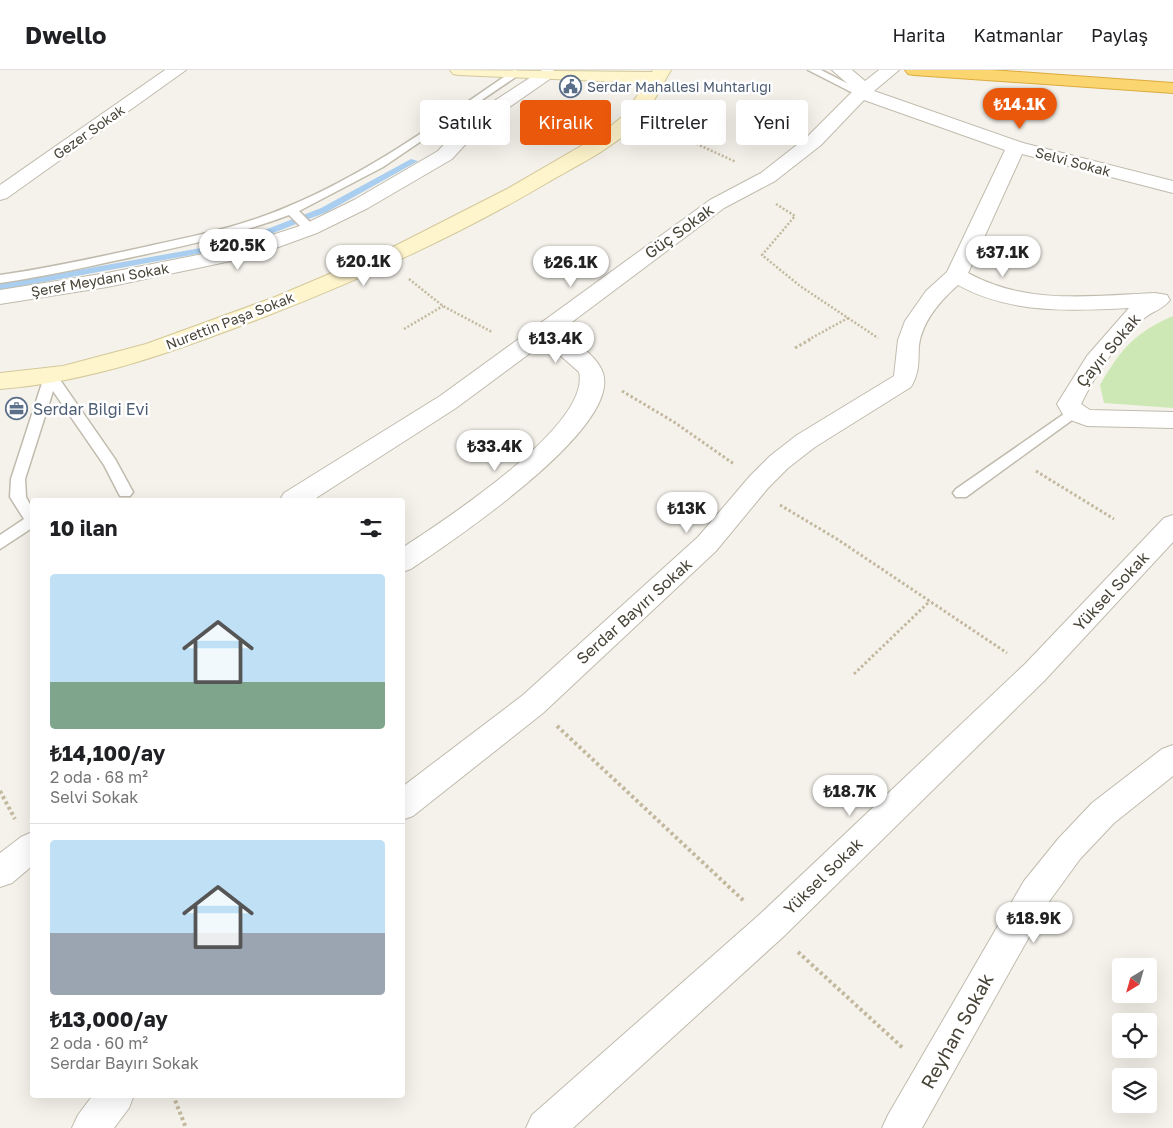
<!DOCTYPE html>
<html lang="tr">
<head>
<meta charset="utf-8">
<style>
	:root { --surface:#fff; --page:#f2f2f2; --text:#202124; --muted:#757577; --line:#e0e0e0; --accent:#ea580c }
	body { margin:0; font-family:"Golos Text",sans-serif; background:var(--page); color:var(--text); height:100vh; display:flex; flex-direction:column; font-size:19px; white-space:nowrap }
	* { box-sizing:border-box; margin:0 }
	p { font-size:16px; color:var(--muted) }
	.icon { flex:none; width:28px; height:28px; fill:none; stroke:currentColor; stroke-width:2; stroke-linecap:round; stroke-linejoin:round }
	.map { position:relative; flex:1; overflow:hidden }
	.panel { position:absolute; left:30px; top:428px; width:375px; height:600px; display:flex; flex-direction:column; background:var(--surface); border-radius:5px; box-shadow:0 5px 20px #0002 }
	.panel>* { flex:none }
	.banner { position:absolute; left:420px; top:30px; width:475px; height:45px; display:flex; gap:10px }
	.needle { width:32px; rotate:217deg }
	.tools { position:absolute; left:1112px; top:888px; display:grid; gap:10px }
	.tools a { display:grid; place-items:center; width:45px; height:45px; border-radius:5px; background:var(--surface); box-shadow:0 5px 20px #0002; font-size:25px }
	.price { position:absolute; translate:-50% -42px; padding:0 11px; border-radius:18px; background:#fff; color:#222; font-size:16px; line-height:32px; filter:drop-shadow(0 1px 2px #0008) }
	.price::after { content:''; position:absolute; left:50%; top:30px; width:15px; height:11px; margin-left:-8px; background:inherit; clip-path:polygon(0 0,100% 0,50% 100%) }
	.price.selected { background:var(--accent); color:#fff }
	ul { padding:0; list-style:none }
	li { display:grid; align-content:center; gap:10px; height:265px; padding:0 20px }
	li+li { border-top:1px solid var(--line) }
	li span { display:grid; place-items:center; height:155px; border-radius:5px; color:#555 }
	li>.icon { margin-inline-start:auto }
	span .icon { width:90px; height:90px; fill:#fffc; stroke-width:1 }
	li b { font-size:21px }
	h2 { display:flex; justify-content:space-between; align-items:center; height:60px; padding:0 20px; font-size:21px }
	.pill { padding:0 18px; border-radius:5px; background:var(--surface); box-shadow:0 5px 20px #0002; font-size:18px; line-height:45px }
	.pill.selected { background:var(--accent); color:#fff }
	header { display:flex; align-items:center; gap:30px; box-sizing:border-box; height:70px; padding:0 25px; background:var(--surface); border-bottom:1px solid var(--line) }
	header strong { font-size:24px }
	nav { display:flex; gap:28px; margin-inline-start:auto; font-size:18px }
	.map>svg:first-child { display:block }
	.green { fill:#cde8b4 }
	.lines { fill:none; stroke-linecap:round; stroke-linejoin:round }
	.stream { fill:#a9cef0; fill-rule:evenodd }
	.lane-casing { stroke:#c0bbad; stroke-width:3 }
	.street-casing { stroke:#c0bbad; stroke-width:2 }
	.secondary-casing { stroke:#d4c89b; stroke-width:2 }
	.highway-casing { stroke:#dbab3e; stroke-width:2 }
	.path-far2 { stroke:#c2b89e; stroke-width:2.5; stroke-dasharray:2 2; stroke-linecap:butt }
	.path-far1 { stroke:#c2b89e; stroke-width:3; stroke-dasharray:2.5 2.5; stroke-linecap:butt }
	.path { stroke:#c2b89e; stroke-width:4; stroke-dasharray:3 3; stroke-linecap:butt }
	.lane { fill:#fff; fill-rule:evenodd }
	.street { fill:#fff; fill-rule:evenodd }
	.secondary { fill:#fef5cc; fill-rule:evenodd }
	.highway { fill:#fbd56f; fill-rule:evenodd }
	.labels { text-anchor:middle; stroke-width:5; stroke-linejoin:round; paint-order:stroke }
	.far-service-label { font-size:14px; fill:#4e5e75; stroke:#fff; text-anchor:start }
	.far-street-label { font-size:14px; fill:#494438; stroke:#fff }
	.street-label { font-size:16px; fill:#494438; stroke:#fff }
	.service-label { font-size:16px; fill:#4e5e75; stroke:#fff; text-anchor:start }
	.near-street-label { font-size:19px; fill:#494438; stroke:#fff }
</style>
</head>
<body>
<header>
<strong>Dwello</strong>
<nav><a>Harita</a><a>Katmanlar</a><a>Paylaş</a></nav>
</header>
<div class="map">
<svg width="1173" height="1058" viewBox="0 0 1173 1058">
	<rect width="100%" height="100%" fill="#f5f2eb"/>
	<path class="green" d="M1173 246V338L1104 333 1100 315C1119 281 1135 262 1173 246Z"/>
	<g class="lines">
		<path class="stream" d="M411 89 418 91 327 142 263 167 224 179 0 220V214L223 174 257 163 321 138Z"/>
		<defs>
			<g id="lane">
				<path d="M514 0 523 2 383 97 299 141 314 156 316 159 314 162H306L289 145C242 163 192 174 142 185 95 195 48 206 0 213V205C50 198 99 187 149 176 195 166 243 156 287 137 369 103 441 50 514 0Z"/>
				<path d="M808 0H821L866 23 861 26 857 25Z"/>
				<path d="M51 302 56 304 115 389 133 422 130 426H120L104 395 53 321 25 409 26 427 32 438V458L0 479V465L24 449 10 427 11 409 44 307Z"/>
				<path d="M1074 337 1079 339 1081 342 1079 345 966 427H956L953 423 956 419Z"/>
			</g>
			<g id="street">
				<path d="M165 0H186L7 128 0 130V115Z"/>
				<path d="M542 0H553L557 4 482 56 452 89 368 138 317 163 273 179 231 191 107 217 0 234V220L107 203 228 179 303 155 354 130 438 81 468 48Z"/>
				<path d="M832 0H852L865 11 879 0H899L874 21 1023 73 1173 111V123L1022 84 968 203C1026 235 1091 226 1155 223L1167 225 1170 230C1164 239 1150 242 1142 250 1117 273 1096 303 1081 334L1090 340 1173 342V358L1087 356 1065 348 1057 334 1087 286 1129 238C1070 241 1010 244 958 215 940 231 922 251 919 276 918 292 920 302 911 317L815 377 788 398 768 418 716 481 543 643 413 746 402 750V717L523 625 698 467 750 406 770 386 797 365 894 306 898 270 905 251 926 221 947 202 1005 80 864 30 821 75 775 111 724 138 560 261C574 272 597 285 603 303 621 359 452 471 411 499L402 502V478C443 451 592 355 579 302L545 272 456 338 313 430H280L284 423 440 326 710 130 761 103 807 67 852 22 849 15Z"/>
				<path d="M1173 445V472L1045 610 783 867 573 1058H526L532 1045 759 845 1025 594 1164 448Z"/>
				<path d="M1173 675V706L1114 753 1080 789 1048 833 922 1058H882L888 1045 1024 811 1058 769 1092 733 1162 679Z"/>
				<path d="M32 762V796L12 813 0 817V783L21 767Z"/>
				<path d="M93 1025H134L129 1038 114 1058H72L78 1045Z"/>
			</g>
			<path id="secondary" d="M450 0 652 2 653 0H671C659 20 649 44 631 60 604 83 570 99 540 117 453 168 359 210 264 247 178 280 93 312 0 319V303L63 296 146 274 275 227 393 177 507 119 600 65 623 46 646 13 459 5 453 4Z"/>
			<path id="highway" d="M905 0H991L1173 13V23L914 5 908 4Z"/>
		</defs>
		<use href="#lane" class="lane-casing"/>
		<use href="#street" class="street-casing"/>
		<use href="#secondary" class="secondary-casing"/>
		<use href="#highway" class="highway-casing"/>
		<g class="path-far2">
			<path d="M660 57 736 92"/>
			<path d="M776 134 795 146 762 185 800 216 878 268"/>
			<path d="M409 209 443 236 492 262"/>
			<path d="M404 259 443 236"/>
			<path d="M808 270 848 248"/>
		</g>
		<g class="path-far1">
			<path d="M795 278 811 269"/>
			<path d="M622 321 674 352 734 394"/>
			<path d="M1036 401 1114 449"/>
			<path d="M780 435 837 469 1007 583"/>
			<path d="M854 604 930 531"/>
		</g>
		<g class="path">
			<path d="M557 656 744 831"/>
			<path d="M0 721 15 749"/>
			<path d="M798 882 904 979"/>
			<path d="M173 1025 186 1058"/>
		</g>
		<use href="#lane" class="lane"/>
		<use href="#street" class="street"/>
		<use href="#secondary" class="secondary"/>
		<use href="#highway" class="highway"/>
	</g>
	<defs>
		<symbol id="civic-ring" viewBox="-11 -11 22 22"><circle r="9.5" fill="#fff" stroke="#5c6f8a" stroke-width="1.5"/><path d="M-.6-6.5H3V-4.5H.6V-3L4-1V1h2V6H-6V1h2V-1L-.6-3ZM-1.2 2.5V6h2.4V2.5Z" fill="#5c6f8a"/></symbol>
		<symbol id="office-ring" viewBox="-11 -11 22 22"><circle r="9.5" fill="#fff" stroke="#5c6f8a" stroke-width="1.5"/><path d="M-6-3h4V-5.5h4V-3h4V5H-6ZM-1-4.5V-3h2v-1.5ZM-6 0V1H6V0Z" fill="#5c6f8a"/></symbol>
	</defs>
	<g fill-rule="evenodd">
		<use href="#civic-ring" x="558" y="4" width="25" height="25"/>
		<use href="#office-ring" x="4" y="326" width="25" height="25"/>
	</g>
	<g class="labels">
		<g class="far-service-label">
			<text x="587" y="22">Serdar Mahallesi Muhtarlığı</text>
		</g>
		<g class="far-street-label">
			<text transform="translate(89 62) rotate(-35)" y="5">Gezer Sokak</text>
			<text transform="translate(1073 92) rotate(15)" y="5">Selvi Sokak</text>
			<text transform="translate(100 210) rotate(-10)" y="5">Şeref Meydanı Sokak</text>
			<text transform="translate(230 251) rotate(-21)" y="5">Nurettin Paşa Sokak</text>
		</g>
		<g class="street-label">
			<text transform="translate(679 161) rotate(-36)" y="6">Güç Sokak</text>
			<text transform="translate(1108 280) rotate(-50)" y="6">Çayır Sokak</text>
			<text transform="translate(1111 521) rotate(-47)" y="6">Yüksel Sokak</text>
			<text transform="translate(634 541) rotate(-42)" y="6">Serdar Bayırı Sokak</text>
			<text transform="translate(823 806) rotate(-44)" y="6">Yüksel Sokak</text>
		</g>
		<g class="service-label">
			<text x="33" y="345">Serdar Bilgi Evi</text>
		</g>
		<g class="near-street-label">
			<text transform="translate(957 961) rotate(-61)" y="7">Reyhan Sokak</text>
		</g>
	</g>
</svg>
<div class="tools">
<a><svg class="needle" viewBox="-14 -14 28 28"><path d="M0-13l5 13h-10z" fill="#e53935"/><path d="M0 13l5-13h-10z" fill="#757577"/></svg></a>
<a><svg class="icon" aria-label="locate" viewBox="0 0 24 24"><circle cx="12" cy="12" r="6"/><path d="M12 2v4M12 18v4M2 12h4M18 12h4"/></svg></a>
<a><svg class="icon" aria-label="layers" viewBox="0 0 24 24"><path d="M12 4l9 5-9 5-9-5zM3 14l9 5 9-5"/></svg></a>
</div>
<b class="price selected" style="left:1020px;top:60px">₺14.1K</b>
<b class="price" style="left:238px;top:201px">₺20.5K</b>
<b class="price" style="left:1003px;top:208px">₺37.1K</b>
<b class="price" style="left:364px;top:217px">₺20.1K</b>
<b class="price" style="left:571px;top:218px">₺26.1K</b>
<b class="price" style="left:556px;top:294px">₺13.4K</b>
<b class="price" style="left:495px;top:402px">₺33.4K</b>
<b class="price" style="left:687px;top:464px">₺13K</b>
<b class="price" style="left:850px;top:747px">₺18.7K</b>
<b class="price" style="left:1034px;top:874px">₺18.9K</b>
<div class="banner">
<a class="pill">Satılık</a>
<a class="pill selected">Kiralık</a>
<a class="pill">Filtreler</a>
<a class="pill">Yeni</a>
</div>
<section class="panel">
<h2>10 ilan<svg class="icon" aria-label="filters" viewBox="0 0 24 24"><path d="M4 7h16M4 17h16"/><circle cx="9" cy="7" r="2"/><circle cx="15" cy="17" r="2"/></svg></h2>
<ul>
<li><span style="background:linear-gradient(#bfe0f5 70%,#7fa58c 0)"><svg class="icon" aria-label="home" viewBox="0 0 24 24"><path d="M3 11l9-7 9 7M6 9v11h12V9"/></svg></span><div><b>₺14,100/ay</b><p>2 oda · 68 m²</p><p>Selvi Sokak</p></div></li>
<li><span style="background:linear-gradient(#bfe0f5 60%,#9aa5b1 0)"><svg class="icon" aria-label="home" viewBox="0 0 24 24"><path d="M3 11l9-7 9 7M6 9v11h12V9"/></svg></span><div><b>₺13,000/ay</b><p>2 oda · 60 m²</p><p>Serdar Bayırı Sokak</p></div></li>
</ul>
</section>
</div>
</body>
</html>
